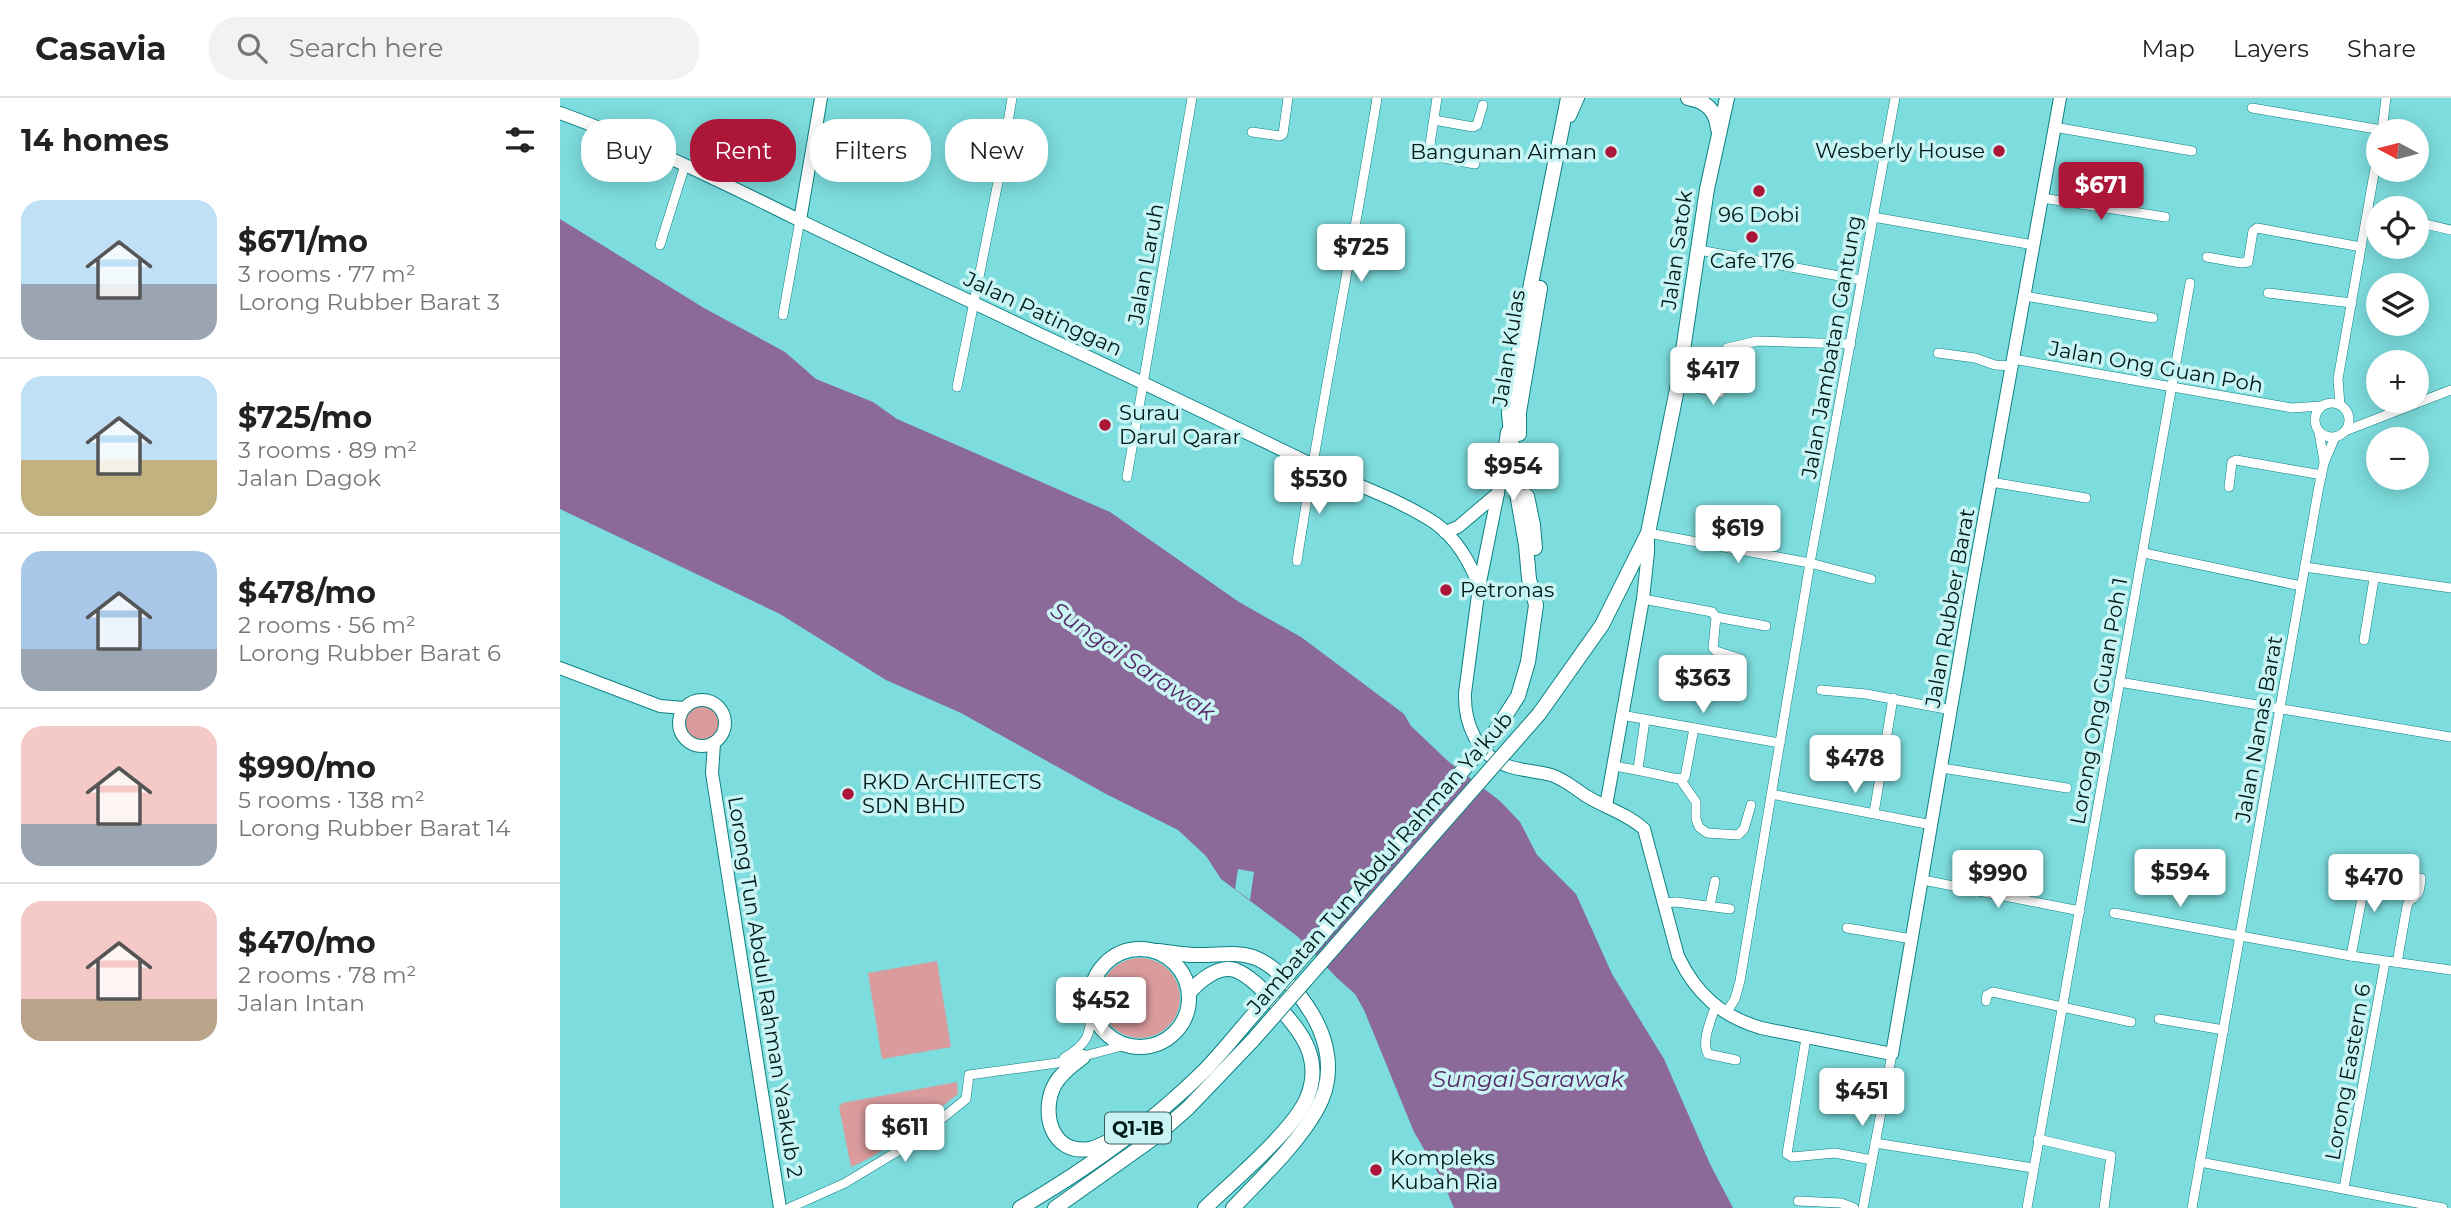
<!DOCTYPE html>
<html lang="en">
<head>
<meta charset="utf-8">
<style>
	:root { --surface:#fff; --page:#f2f2f2; --text:#222; --muted:#767676; --line:#e0e0e0; --accent:#ac1638 }
	body { margin:0; font-family:Montserrat,sans-serif; background:var(--page); color:var(--text); height:100vh; display:flex; flex-direction:column; font-size:26px; white-space:nowrap }
	* { box-sizing:border-box; margin:0 }
	p { font-size:23px; color:var(--muted) }
	.icon { flex:none; width:38px; height:38px; fill:none; stroke:currentColor; stroke-width:2; stroke-linecap:round; stroke-linejoin:round }
	.map { position:relative; flex:1; overflow:hidden }
	.drawer { display:flex; flex-direction:column; background:var(--surface); width:560px }
	.drawer>* { flex:none }
	.top-card { position:absolute; left:21px; top:21px; width:665px; height:63px; display:flex; gap:14px }
	.needle { width:46px; rotate:277deg }
	.tools { position:absolute; left:1806px; top:21px; display:grid; gap:14px }
	.tools a { display:grid; place-items:center; width:63px; height:63px; border-radius:50%; background:var(--surface); box-shadow:0 4px 18px #0003; font-size:35px }
	.price { position:absolute; translate:-50% -60px; padding:0 16px; border-radius:7px; background:#fff; color:#222; font-size:23px; line-height:46px; filter:drop-shadow(0 2px 4px #0008) }
	.price::after { content:''; position:absolute; left:50%; top:42px; width:21px; height:16px; margin-left:-10px; background:inherit; clip-path:polygon(0 0,100% 0,50% 100%) }
	.price.active { background:var(--accent); color:#fff }
	ul { padding:0; list-style:none }
	li { display:flex; align-items:center; gap:21px; height:175px; padding:0 21px }
	li+li { border-top:2px solid var(--line) }
	li span { display:grid; place-items:center; flex:none; width:196px; height:140px; border-radius:21px; color:#555 }
	li>.icon { margin-inline-start:auto }
	span .icon { width:84px; height:84px; fill:#fffc; stroke-width:1 }
	li b { font-size:30px }
	h2 { display:flex; justify-content:space-between; align-items:center; height:84px; padding:0 21px; font-size:30px }
	.tag { padding:0 24px; border-radius:28px; background:var(--surface); box-shadow:0 4px 18px #0003; font-size:24px; line-height:63px }
	.tag.active { background:var(--accent); color:#fff }
	header { display:flex; align-items:center; gap:42px; box-sizing:border-box; height:98px; padding:0 35px; background:var(--surface); border-bottom:2px solid var(--line) }
	header strong { font-size:33px }
	nav { display:flex; gap:38px; margin-inline-start:auto; font-size:24px }
	.search { width:490px; height:63px; background:var(--page); display:flex; align-items:center; gap:18px; box-sizing:border-box; padding:0 24px; border-radius:28px; color:var(--muted); font-size:26px }
	main { display:flex; flex:1; min-height:0 }
	.map>svg:first-child { display:block }
	.green { fill:#da9b9d }
	.water { fill:#8b6998 }
	.pier { fill:#7ddcdd }
	.lines { fill:none; stroke-linecap:round; stroke-linejoin:round }
	.street-casing { stroke:#0e8182; stroke-width:10 }
	.secondary-casing { stroke:#0e8182; stroke-width:14 }
	.primary-casing { stroke:#0e8182; stroke-width:16 }
	.street { stroke:#fff; stroke-width:9 }
	.secondary { stroke:#fff; stroke-width:12 }
	.primary { stroke:#fff; stroke-width:14 }
	.primary-bridge-casing { stroke:#0e8182; stroke-width:16; stroke-linecap:butt }
	.primary-bridge { stroke:#fff; stroke-width:14 }
	.poi-dot { fill:#ac1638; stroke:#c8f4f4; stroke-width:2.5 }
	.labels { text-anchor:middle; stroke-width:7; stroke-linejoin:round; paint-order:stroke }
	.shield { fill:#c8f4f4; stroke:#3c5b5b; stroke-width:2 }
	.shield-label { font-size:19px; font-weight:bold; fill:#00191a }
	.poi-label { font-size:21px; fill:#00191a; stroke:#c8f4f4; text-anchor:start }
	.street-label { font-size:21px; fill:#00191a; stroke:#c8f4f4 }
	.water-label { font-size:23px; font-style:italic; fill:#562966; stroke:#c8f4f4 }
</style>
</head>
<body>
<header>
<strong>Casavia</strong>
<div class="search"><svg class="icon" aria-label="search" viewBox="0 0 24 24"><circle cx="10" cy="10" r="6"/><path d="M15 15l6 6"/></svg>Search here</div>
<nav><a>Map</a><a>Layers</a><a>Share</a></nav>
</header>
<main>
<section class="drawer">
<h2>14 homes<svg class="icon" aria-label="filters" viewBox="0 0 24 24"><path d="M4 7h16M4 17h16"/><circle cx="9" cy="7" r="2"/><circle cx="15" cy="17" r="2"/></svg></h2>
<ul>
<li><span style="background:linear-gradient(#bfe0f5 60%,#9aa5b1 0)"><svg class="icon" aria-label="home" viewBox="0 0 24 24"><path d="M3 11l9-7 9 7M6 9v11h12V9"/></svg></span><div><b>$671/mo</b><p>3 rooms · 77 m²</p><p>Lorong Rubber Barat 3</p></div></li>
<li><span style="background:linear-gradient(#bfe0f5 60%,#c2b280 0)"><svg class="icon" aria-label="home" viewBox="0 0 24 24"><path d="M3 11l9-7 9 7M6 9v11h12V9"/></svg></span><div><b>$725/mo</b><p>3 rooms · 89 m²</p><p>Jalan Dagok</p></div></li>
<li><span style="background:linear-gradient(#a9c7e8 70%,#9aa5b1 0)"><svg class="icon" aria-label="home" viewBox="0 0 24 24"><path d="M3 11l9-7 9 7M6 9v11h12V9"/></svg></span><div><b>$478/mo</b><p>2 rooms · 56 m²</p><p>Lorong Rubber Barat 6</p></div></li>
<li><span style="background:linear-gradient(#f6c9c9 70%,#9aa5b1 0)"><svg class="icon" aria-label="home" viewBox="0 0 24 24"><path d="M3 11l9-7 9 7M6 9v11h12V9"/></svg></span><div><b>$990/mo</b><p>5 rooms · 138 m²</p><p>Lorong Rubber Barat 14</p></div></li>
<li><span style="background:linear-gradient(#f6c9c9 70%,#b9a48a 0)"><svg class="icon" aria-label="home" viewBox="0 0 24 24"><path d="M3 11l9-7 9 7M6 9v11h12V9"/></svg></span><div><b>$470/mo</b><p>2 rooms · 78 m²</p><p>Jalan Intan</p></div></li>
</ul>
</section>
<div class="map">
<svg width="1891" height="1110" viewBox="0 0 1891 1110">
	<rect width="100%" height="100%" fill="#7ddcdd"/>
	<g class="green">
		<circle cx="142" cy="625" r="20"/>
		<circle cx="580" cy="900" r="40"/>
		<path d="M377 863 391 949 322 961 308 875Z"/>
		<path d="M397 984 398 996C364 1022 330 1052 291 1069L279 1009 282 1005Z"/>
	</g>
	<path class="water" d="M0 121 144 210 225 254 256 281 313 304 337 321 550 414 679 504 741 539 844 616 851 628 889 664 940 703 960 724 977 757 1016 796 1052 876 1104 961 1150 1066 1173 1110H894L882 1082 854 1034 804 912 795 896 776 879 737 838 661 781 646 758 618 732 546 696 401 615 326 582 220 516 0 411Z"/>
	<path class="pier" d="M678 771 694 774 690 802 675 791Z"/>
	<g class="lines">
		<defs>
			<g id="street">
				<path d="M877 0 869 53 873 58 915 66"/>
				<path d="M1692 10 1822 32"/>
				<path d="M874 22 913 29 917 27 923 7"/>
				<path d="M1494 29 1632 53"/>
				<path d="M1822 33 1826 0"/>
				<path d="M692 34 720 38 723 36 728 0"/>
				<path d="M1482 100 1605 119"/>
				<path d="M1808 113 1818 116"/>
				<path d="M1313 119 1474 147"/>
				<path d="M1857 124 1891 132"/>
				<path d="M100 147 125 67"/>
				<path d="M1139 152 1301 182"/>
				<path d="M1647 159 1681 165 1688 164 1693 133 1697 130 1801 149"/>
				<path d="M1708 195 1792 205"/>
				<path d="M1465 198 1593 220"/>
				<path d="M223 217 240 122"/>
				<path d="M1167 250 1197 243 1291 246"/>
				<path d="M1378 255 1415 260 1435 267 1453 268"/>
				<path d="M1453 261 1732 310 1761 308"/>
				<path d="M1118 286 1160 295 1163 283"/>
				<path d="M397 289 439 79 452 0"/>
				<circle cx="1772" cy="322" r="17"/>
				<path d="M1780 307 1778 281 1818 53"/>
				<path d="M1785 333 1891 292"/>
				<path d="M1759 334 1764 363"/>
				<path d="M567 379 632 0"/>
				<path d="M1431 384 1526 400"/>
				<path d="M1669 389 1672 364 1676 362 1762 377"/>
				<path d="M1088 435 1250 465 1311 481"/>
				<path d="M1584 455 1741 488"/>
				<path d="M737 463C761 308 792 155 817 0"/>
				<path d="M1745 469 1891 490"/>
				<path d="M1083 501 1152 514 1156 519 1153 550 1156 553 1181 561"/>
				<path d="M1156 519 1206 528"/>
				<path d="M1804 542 1814 481"/>
				<path d="M1559 584 1891 639"/>
				<path d="M1261 592 1306 596 1391 612"/>
				<path d="M1061 617 1220 645"/>
				<path d="M1053 668C1076 671 1097 677 1120 681L1125 679 1134 630"/>
				<path d="M1382 670 1507 690"/>
				<path d="M1078 671 1085 622"/>
				<path d="M1120 681 1136 704V721L1139 729 1147 735 1178 737 1184 731 1191 707"/>
				<path d="M1211 696 1372 727"/>
				<path d="M1314 715 1333 600"/>
				<path d="M1363 782 1520 813"/>
				<path d="M1104 805 1116 804 1170 811"/>
				<path d="M1150 807 1155 783"/>
				<path d="M1554 815 1791 858 1891 872"/>
				<path d="M1287 830 1352 841"/>
				<path d="M1791 858 1808 768"/>
				<path d="M1837 865 1847 808 1849 803C1860 797 1860 792 1861 780"/>
				<path d="M1426 903 1427 897 1433 894 1571 924"/>
				<path d="M1155 909C1151 923 1141 943 1148 956L1176 962"/>
				<path d="M1166 915 1175 901 1180 883 1250 465 1335 0"/>
				<path d="M1599 921 1664 932"/>
				<path d="M1246 940 1227 1056 1232 1059 1275 1055 1312 1062"/>
				<path d="M504 960C529 945 530 937 532 909"/>
				<path d="M1478 1041 1551 1058 1544 1110"/>
				<path d="M1315 1045 1473 1070"/>
				<path d="M1640 1064 1883 1110"/>
				<path d="M1784 1090 1825 864"/>
				<path d="M1238 1103 1281 1105 1294 1110"/>
				<path d="M229 1110 285 1085 353 1044 406 1001 409 977 497 965 566 947"/>
				<path d="M1303 1110 1332 956"/>
				<path d="M1467 1110 1630 185"/>
				<path d="M1632 1110 1759 388 1764 365 1775 339"/>
			</g>
			<g id="secondary">
				<path d="M0 15C83 45 162 84 241 123 320 162 400 198 479 236 570 278 660 322 751 366 792 386 837 400 875 425 896 440 911 465 919 489"/>
				<path d="M1010 18 1018 0"/>
				<path d="M240 122 261 0"/>
				<path d="M947 334 938 395 919 489 905 595C904 625 917 658 948 668 962 673 977 673 991 677 1005 681 1016 692 1028 699 1046 710 1068 716 1084 731L1118 858C1136 896 1161 918 1201 930L1332 956 1410 499 1500 0"/>
				<path d="M885 434 898 429 938 395"/>
				<path d="M0 570 100 608 124 610"/>
				<circle cx="142" cy="625" r="23"/>
				<path d="M154 645 152 675 220 1110"/>
				<path d="M1046 708 1083 501 1088 454V436"/>
			</g>
			<g id="primary">
				<path d="M1128 0C1146 3 1156 12 1158 31"/>
				<path d="M959 336V314L980 190"/>
				<path d="M967 398 973 427 975 450"/>
				<path d="M958 598 968 564 976 507 969 481 966 447 955 384 949 315 965 216 1008 0"/>
				<path d="M979 616 1042 527 1088 435 1118 286 1147 91 1167 0"/>
				<circle cx="580" cy="900" r="49"/>
				<path d="M598 853C610 854 622 857 635 857 654 858 674 853 693 859 710 865 723 878 734 891 764 926 781 970 756 1013 735 1049 701 1080 673 1110"/>
				<path d="M629 895C639 883 658 867 675 872 690 878 702 891 712 902 739 930 764 959 747 1000 734 1032 672 1084 645 1110"/>
				<path d="M523 959C513 967 502 974 495 986 480 1014 491 1057 530 1051 538 1049 547 1044 555 1040"/>
				<path d="M460 1110C525 1072 588 1028 642 975 656 961 668 946 681 931"/>
				<path d="M495 1110 595 1039 628 1010 693 942"/>
			</g>
		</defs>
		<use href="#street" class="street-casing"/>
		<use href="#secondary" class="secondary-casing"/>
		<use href="#primary" class="primary-casing"/>
		<use href="#street" class="street"/>
		<use href="#secondary" class="secondary"/>
		<use href="#primary" class="primary"/>
		<defs>
			<g id="primary-bridge">
				<path d="M681 931 933 637 958 598"/>
				<path d="M693 942 979 616"/>
			</g>
		</defs>
		<use href="#primary-bridge" class="primary-bridge-casing"/>
		<use href="#primary-bridge" class="primary-bridge"/>
	</g>
	<g class="poi-dot">
		<circle cx="1439" cy="53" r="7"/>
		<circle cx="1051" cy="54" r="7"/>
		<circle cx="1199" cy="93" r="7"/>
		<circle cx="1192" cy="139" r="7"/>
		<circle cx="545" cy="327" r="7"/>
		<circle cx="886" cy="492" r="7"/>
		<circle cx="288" cy="696" r="7"/>
		<circle cx="816" cy="1072" r="7"/>
	</g>
	<g class="labels">
		<rect class="shield" x="545" y="1014.5" width="66" height="31" rx="5"/>
		<g class="shield-label">
			<text x="578" y="1037">Q1-1B</text>
		</g>
		<g class="poi-label">
			<text x="1425" y="60" text-anchor="end">Wesberly House</text>
			<text x="1037" y="61" text-anchor="end">Bangunan Aiman</text>
			<text x="1199" y="124" text-anchor="middle">96 Dobi</text>
			<text x="1192" y="170" text-anchor="middle">Cafe 176</text>
			<text x="559" y="322">Surau<tspan x="559" dy="24">Darul Qarar</tspan></text>
			<text x="900" y="499">Petronas</text>
			<text x="302" y="691">RKD ArCHITECTS<tspan x="302" dy="24">SDN BHD</tspan></text>
			<text x="830" y="1067">Kompleks<tspan x="830" dy="24">Kubah Ria</tspan></text>
		</g>
		<g class="street-label">
			<text transform="translate(1117 152) rotate(-82)" y="7">Jalan Satok</text>
			<text transform="translate(586 166) rotate(-80)" y="7">Jalan Laruh</text>
			<text transform="translate(483 216) rotate(25)" y="7">Jalan Patinggan</text>
			<text transform="translate(1272 249) rotate(-80)" y="7">Jalan Jambatan Gantung</text>
			<text transform="translate(949 250) rotate(-81)" y="7">Jalan Kulas</text>
			<text transform="translate(1596 269) rotate(10)" y="7">Jalan Ong Guan Poh</text>
			<text transform="translate(1390 510) rotate(-80)" y="7">Jalan Rubber Barat</text>
			<text transform="translate(1539 603) rotate(-80)" y="7">Lorong Ong Guan Poh 1</text>
			<text transform="translate(1699 631) rotate(-80)" y="7">Jalan Nanas Barat</text>
			<text transform="translate(820 765) rotate(-49)" y="7">Jambatan Tun Abdul Rahman Ya'kub</text>
			<text transform="translate(205 889) rotate(81)" y="7">Lorong Tun Abdul Rahman Yaakub 2</text>
			<text transform="translate(1788 974) rotate(-80)" y="7">Lorong Eastern 6</text>
		</g>
		<g class="water-label">
			<text transform="translate(573 563) rotate(34)" y="8">Sungai Sarawak</text>
			<text x="968" y="989">Sungai Sarawak</text>
		</g>
	</g>
</svg>
<div class="tools">
<a><svg class="needle" viewBox="-14 -14 28 28"><path d="M0-13l5 13h-10z" fill="#e53935"/><path d="M0 13l5-13h-10z" fill="#767676"/></svg></a>
<a><svg class="icon" aria-label="locate" viewBox="0 0 24 24"><circle cx="12" cy="12" r="6"/><path d="M12 2v4M12 18v4M2 12h4M18 12h4"/></svg></a>
<a><svg class="icon" aria-label="layers" viewBox="0 0 24 24"><path d="M12 4l9 5-9 5-9-5zM3 14l9 5 9-5"/></svg></a>
<a>+</a>
<a>−</a>
</div>
<b class="price active" style="left:1541px;top:124px">$671</b>
<b class="price" style="left:801px;top:186px">$725</b>
<b class="price" style="left:1153px;top:309px">$417</b>
<b class="price" style="left:953px;top:405px">$954</b>
<b class="price" style="left:759px;top:418px">$530</b>
<b class="price" style="left:1178px;top:467px">$619</b>
<b class="price" style="left:1143px;top:617px">$363</b>
<b class="price" style="left:1295px;top:697px">$478</b>
<b class="price" style="left:1620px;top:811px">$594</b>
<b class="price" style="left:1438px;top:812px">$990</b>
<b class="price" style="left:1814px;top:816px">$470</b>
<b class="price" style="left:541px;top:939px">$452</b>
<b class="price" style="left:1302px;top:1030px">$451</b>
<b class="price" style="left:345px;top:1066px">$611</b>
<div class="top-card">
<a class="tag">Buy</a>
<a class="tag active">Rent</a>
<a class="tag">Filters</a>
<a class="tag">New</a>
</div>
</div>
</main>
</body>
</html>
